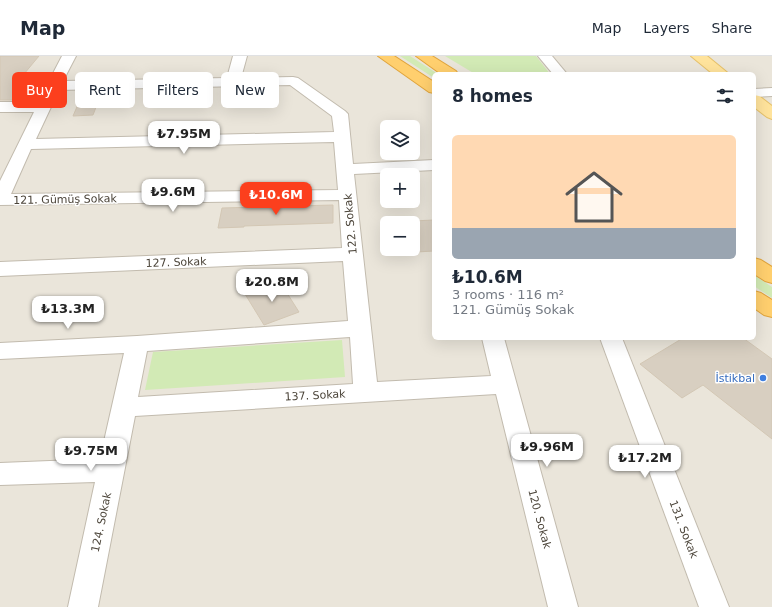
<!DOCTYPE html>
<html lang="en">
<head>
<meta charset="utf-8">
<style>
	:root { --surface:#fff; --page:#f6f6f7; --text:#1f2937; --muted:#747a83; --line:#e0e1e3; --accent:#fc3f1d }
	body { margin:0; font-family:"DejaVu Sans",sans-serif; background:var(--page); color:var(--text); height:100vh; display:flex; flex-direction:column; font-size:15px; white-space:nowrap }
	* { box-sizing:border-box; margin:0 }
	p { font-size:13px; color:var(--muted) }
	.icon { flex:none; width:22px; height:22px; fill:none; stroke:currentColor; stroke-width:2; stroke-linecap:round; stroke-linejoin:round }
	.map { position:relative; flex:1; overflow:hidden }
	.panel { position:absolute; left:432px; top:16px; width:324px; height:268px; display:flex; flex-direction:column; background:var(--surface); border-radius:6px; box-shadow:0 4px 16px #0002 }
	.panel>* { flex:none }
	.top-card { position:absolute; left:12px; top:16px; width:360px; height:36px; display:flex; gap:8px }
	.tools { position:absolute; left:380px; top:64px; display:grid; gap:8px }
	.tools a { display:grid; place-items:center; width:40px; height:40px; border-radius:6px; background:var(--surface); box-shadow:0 4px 16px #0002; font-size:20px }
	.price { position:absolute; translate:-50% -34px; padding:0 9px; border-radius:8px; background:#fff; color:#222; font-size:13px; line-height:26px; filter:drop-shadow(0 1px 2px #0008) }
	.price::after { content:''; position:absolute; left:50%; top:24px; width:12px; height:9px; margin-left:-6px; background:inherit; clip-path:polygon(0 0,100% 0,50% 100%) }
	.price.active { background:var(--accent); color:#fff }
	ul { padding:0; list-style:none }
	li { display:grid; align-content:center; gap:8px; height:212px; padding:0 20px }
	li+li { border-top:1px solid var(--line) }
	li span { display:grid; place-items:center; height:124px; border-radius:6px; color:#555 }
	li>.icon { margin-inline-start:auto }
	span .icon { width:72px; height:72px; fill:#fffc; stroke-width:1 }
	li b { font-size:17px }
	h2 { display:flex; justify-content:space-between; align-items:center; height:48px; padding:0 20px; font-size:17px }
	.chip { padding:0 14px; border-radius:6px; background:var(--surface); box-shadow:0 4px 16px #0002; font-size:14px; line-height:36px }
	.chip.active { background:var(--accent); color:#fff }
	header { display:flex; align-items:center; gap:24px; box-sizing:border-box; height:56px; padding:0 20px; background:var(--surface); border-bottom:1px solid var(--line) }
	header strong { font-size:19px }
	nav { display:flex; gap:22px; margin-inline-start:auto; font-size:14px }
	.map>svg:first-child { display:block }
	.residential { fill:#eae5da; fill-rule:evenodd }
	.green { fill:#d2eab5 }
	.building { fill:#d8cfc1; stroke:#d3c7b4 }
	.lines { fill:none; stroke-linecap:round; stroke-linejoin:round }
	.minor-casing { stroke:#c2bbae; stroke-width:2 }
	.major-casing { stroke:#e6c16a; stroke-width:2 }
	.highway-casing { stroke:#e0a43c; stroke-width:2 }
	.minor { fill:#fff; fill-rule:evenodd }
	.major { fill:#ffe39c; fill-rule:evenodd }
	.highway { fill:#ffcf6e; fill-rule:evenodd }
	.shop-dot { fill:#3f7fe0; stroke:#fff; stroke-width:1.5 }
	.labels { text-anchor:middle; stroke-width:3; stroke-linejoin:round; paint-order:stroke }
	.street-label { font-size:11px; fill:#4b4439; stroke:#fff }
	.shop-label { font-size:11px; fill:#366cbe; stroke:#fff; text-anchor:end }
</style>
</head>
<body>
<header>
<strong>Map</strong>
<nav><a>Map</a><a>Layers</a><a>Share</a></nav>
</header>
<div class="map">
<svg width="772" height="551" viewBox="0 0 772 551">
	<rect width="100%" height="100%" fill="#f6f3ec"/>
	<path class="residential" d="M0 0H772V551H0ZM434 18H754V282H434ZM387 71H413V97H387ZM387 119H413V145H387ZM387 167H413V193H387Z"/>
	<g class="green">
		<path d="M400 0H410L438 18H434V22Z"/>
		<path d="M445 0H536L550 18H475Z"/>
		<path d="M754 219 772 231V242L754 230Z"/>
		<path d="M342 284 345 321 145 334 153 296Z"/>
	</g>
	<g class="building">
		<path d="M0 0H39L19 24H28L12 44H0Z"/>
		<path d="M101 38 93 59 73 60 82 39Z"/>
		<path d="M333 149V167L244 170V171L218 172 222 152Z"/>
		<path d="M434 164V195L398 197 397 193H413V167L391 166Z"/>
		<path d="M280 226 299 256 264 269 245 238Z"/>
		<path d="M683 282H743L772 303V383L703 329 682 342 640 308Z"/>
	</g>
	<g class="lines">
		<defs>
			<g id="minor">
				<path d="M62 0H76L63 25 227 22 233 0H247L241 22 293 21 298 22 345 55 348 58 353 108 434 104V114L354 118 377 326 491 320 482 282H504L578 551H548L496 338 135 360 98 551H68L95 426 0 429V407L100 403 124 297 0 303V287L137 280 348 265 343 205 0 220V206L342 192 339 144 0 149V125L34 56H0V46H38ZM290 29 332 60 334 76 36 83 59 34ZM334 86 338 134 11 138 31 93ZM350 281 353 328 138 341 147 295Z"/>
				<path d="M538 0H552L567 18H553Z"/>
				<path d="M772 32V40L754 41V33Z"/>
				<path d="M600 282H622L729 551H699Z"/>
			</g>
			<g id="major">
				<path d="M691 0H707L729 18H713Z"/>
				<path d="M754 39 759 40 772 50V63L767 61 754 51Z"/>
			</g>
			<g id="highway">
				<path d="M378 0H394L434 26V37L429 36Z"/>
				<path d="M416 0H432L456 15 458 18H441Z"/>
				<path d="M754 202 761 204 772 211V227L765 225 754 218Z"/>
				<path d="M754 235 761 237 772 244V261L764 259 754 252Z"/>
			</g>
		</defs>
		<use href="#minor" class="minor-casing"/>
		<use href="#major" class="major-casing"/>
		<use href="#highway" class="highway-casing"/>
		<use href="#minor" class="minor"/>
		<use href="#major" class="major"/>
		<use href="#highway" class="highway"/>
	</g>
	<circle class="shop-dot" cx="763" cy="322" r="4"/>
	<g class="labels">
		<g class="street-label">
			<text transform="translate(65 143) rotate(-1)" y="4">121. Gümüş Sokak</text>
			<text transform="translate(350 168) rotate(-95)" y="4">122. Sokak</text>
			<text transform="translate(176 206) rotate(-2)" y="4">127. Sokak</text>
			<text transform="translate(315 339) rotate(-3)" y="4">137. Sokak</text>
			<text transform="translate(540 463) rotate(75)" y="4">120. Sokak</text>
			<text transform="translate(101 466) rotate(-78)" y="4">124. Sokak</text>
			<text transform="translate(684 473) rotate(69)" y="4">131. Sokak</text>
		</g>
		<g class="shop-label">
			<text x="755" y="326">İstikbal</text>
		</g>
	</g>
</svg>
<div class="tools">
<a><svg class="icon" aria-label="layers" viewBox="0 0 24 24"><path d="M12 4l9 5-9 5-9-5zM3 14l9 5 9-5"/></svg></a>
<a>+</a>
<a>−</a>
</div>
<b class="price" style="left:184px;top:99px">₺7.95M</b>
<b class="price" style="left:173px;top:157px">₺9.6M</b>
<b class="price active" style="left:276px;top:160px">₺10.6M</b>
<b class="price" style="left:272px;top:247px">₺20.8M</b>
<b class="price" style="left:68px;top:274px">₺13.3M</b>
<b class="price" style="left:547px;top:412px">₺9.96M</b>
<b class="price" style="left:91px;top:416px">₺9.75M</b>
<b class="price" style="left:645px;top:423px">₺17.2M</b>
<div class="top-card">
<a class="chip active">Buy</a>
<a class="chip">Rent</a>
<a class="chip">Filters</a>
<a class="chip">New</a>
</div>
<section class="panel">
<h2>8 homes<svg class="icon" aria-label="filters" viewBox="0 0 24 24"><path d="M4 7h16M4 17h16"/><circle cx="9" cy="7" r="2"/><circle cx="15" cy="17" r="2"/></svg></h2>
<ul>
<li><span style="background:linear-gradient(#ffd9b3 75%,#9aa5b1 0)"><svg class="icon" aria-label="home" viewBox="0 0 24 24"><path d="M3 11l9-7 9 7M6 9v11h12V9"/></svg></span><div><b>₺10.6M</b><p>3 rooms · 116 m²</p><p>121. Gümüş Sokak</p></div></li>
</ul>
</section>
</div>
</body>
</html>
